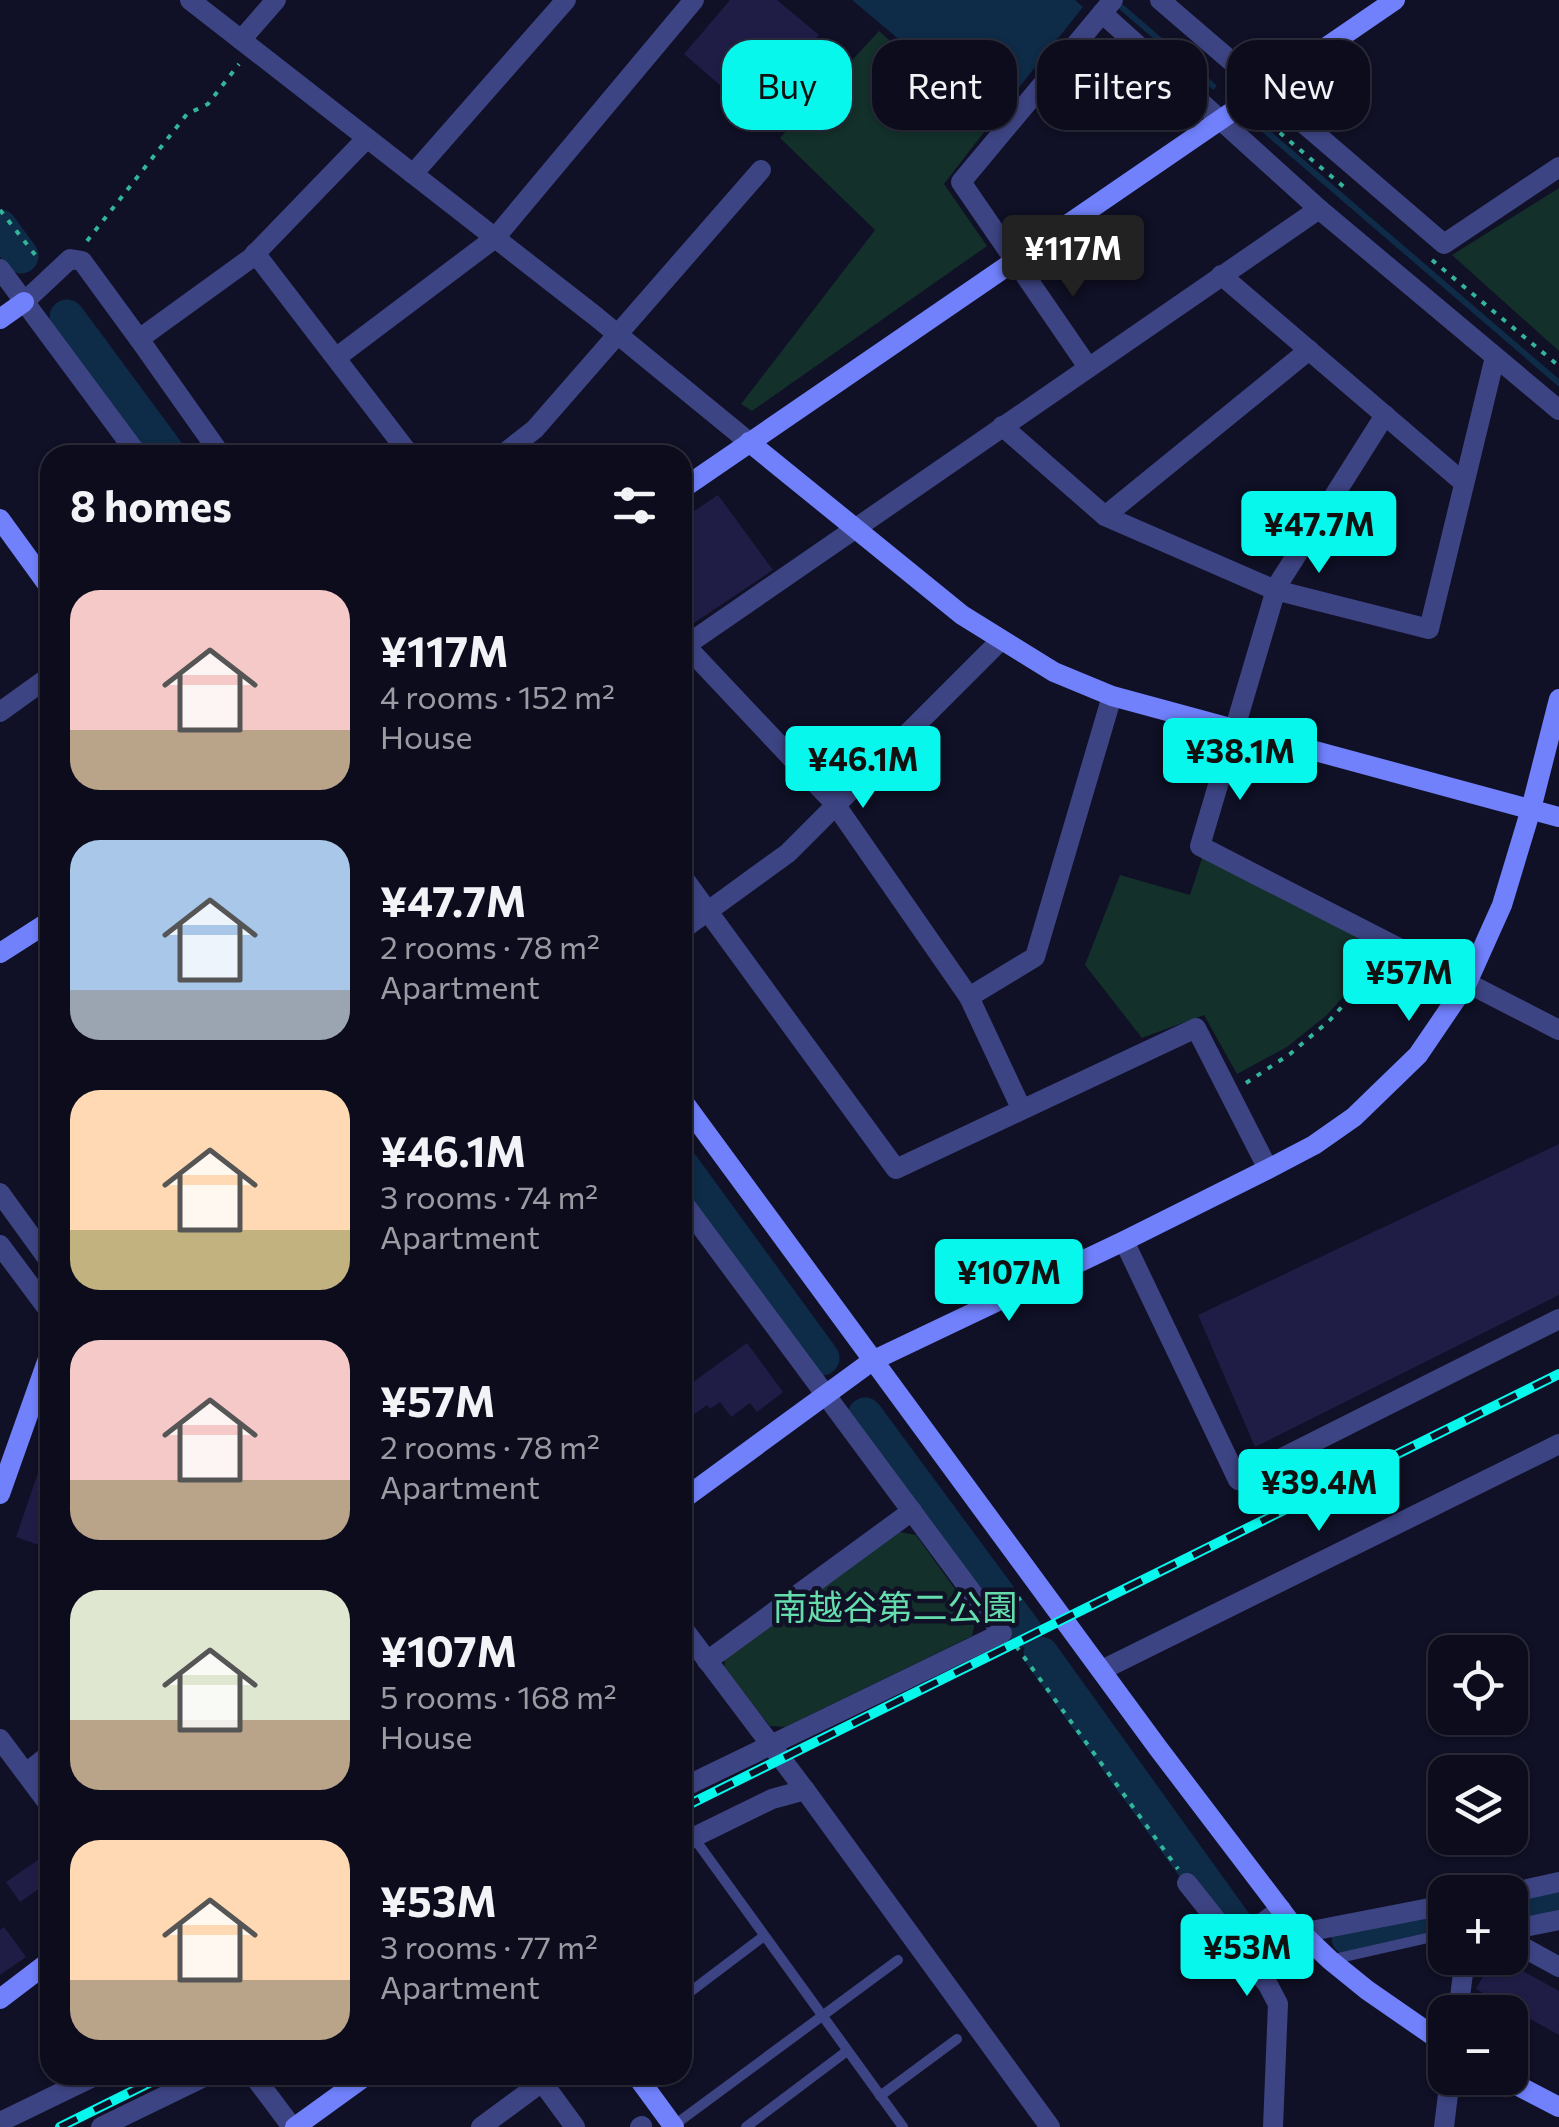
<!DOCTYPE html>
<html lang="en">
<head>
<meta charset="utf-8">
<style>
	:root { --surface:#0c0c1c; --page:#151525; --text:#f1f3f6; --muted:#9a9ba3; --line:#2c2c3b; --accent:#08f7ec }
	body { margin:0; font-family:Commissioner,"Noto Sans JP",sans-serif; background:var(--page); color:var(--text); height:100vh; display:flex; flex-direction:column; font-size:38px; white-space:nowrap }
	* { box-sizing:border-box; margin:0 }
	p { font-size:32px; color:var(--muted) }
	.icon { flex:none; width:55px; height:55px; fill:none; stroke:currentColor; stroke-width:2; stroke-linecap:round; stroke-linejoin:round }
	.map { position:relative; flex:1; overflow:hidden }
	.panel { position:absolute; left:40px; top:445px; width:652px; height:1640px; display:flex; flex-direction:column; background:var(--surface); border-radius:30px; box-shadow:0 2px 8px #0004,0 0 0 2px var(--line) }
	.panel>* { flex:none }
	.guide { position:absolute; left:722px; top:40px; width:685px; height:90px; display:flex; gap:20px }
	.buttons { position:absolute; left:1428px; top:1635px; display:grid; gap:20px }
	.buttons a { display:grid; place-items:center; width:100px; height:100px; border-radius:20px; background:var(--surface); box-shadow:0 2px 8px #0004,0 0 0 2px var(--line); font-size:50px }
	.price { position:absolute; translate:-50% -85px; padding:0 22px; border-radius:10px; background:var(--accent); color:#111; font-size:32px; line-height:65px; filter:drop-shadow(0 2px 5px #0008) }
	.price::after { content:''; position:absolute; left:50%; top:60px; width:30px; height:22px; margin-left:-15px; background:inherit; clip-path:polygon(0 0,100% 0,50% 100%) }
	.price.selected { background:#222; color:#fff }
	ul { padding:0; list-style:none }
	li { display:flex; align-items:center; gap:30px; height:250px; padding:0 30px }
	li span { display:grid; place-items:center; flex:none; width:280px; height:200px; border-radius:30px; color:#555 }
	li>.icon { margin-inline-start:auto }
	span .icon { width:120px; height:120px; fill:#fffc; stroke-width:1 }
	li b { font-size:42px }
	h2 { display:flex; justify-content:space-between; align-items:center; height:120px; padding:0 30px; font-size:42px }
	.tag { padding:0 35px; border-radius:30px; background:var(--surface); box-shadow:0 2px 8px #0004,0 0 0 2px var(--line); font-size:35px; line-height:90px }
	.tag.selected { background:var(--accent); color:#111 }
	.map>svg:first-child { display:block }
	.green { fill:#13302b }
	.water { fill:#0e2b47 }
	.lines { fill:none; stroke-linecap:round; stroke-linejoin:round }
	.stream { stroke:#0e2b47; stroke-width:6 }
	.river { stroke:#0e2b47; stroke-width:35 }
	.building { fill:#1f1d46 }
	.path { stroke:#33b59a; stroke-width:4; stroke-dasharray:5 8; stroke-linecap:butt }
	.lane { stroke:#3d4483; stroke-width:10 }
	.street { stroke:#3d4483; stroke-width:20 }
	.secondary { stroke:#7081fb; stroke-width:20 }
	.rail-casing { stroke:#08f7ec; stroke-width:10 }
	.rail { stroke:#101026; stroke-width:6; stroke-dasharray:19; stroke-linecap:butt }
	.labels { text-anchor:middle; stroke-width:9; stroke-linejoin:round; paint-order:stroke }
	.park-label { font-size:35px; fill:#64dcac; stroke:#101026 }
</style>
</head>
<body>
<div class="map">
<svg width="1559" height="2127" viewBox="0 0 1559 2127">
	<rect width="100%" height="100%" fill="#101026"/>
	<g class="green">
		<path d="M879 31 988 127 944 184 987 246 752 411 741 404 875 230 780 138Z"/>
		<path d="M1559 188V351L1452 255Z"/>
		<path d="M1203 855 1385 950 1327 1015 1287 1047 1237 1074 1204 1015 1142 1038 1085 965 1120 875 1190 895Z"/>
		<path d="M900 1532 916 1535 976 1618 972 1636 785 1727 770 1726 724 1667 725 1659Z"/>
	</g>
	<path class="water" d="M852 0H1075L1083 7 994 119Z"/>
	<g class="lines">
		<g class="stream">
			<path d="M1119 5 1213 86"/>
			<path d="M1261 127 1559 383"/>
		</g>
		<g class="river">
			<path d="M0 227 21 256"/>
			<path d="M67 317 169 455"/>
			<path d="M682 1166 822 1358"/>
			<path d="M865 1415 1001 1599"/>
			<path d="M1009 1610 1024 1630"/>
			<path d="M1041 1654 1238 1928"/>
			<path d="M1510 1905 1559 1894"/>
			<path d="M1349 1938 1445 1919"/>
			<path d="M1250 1944 1264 1950 1278 1951"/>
		</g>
	</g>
	<g class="building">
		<path d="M730 0H777L819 35 752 113 684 54Z"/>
		<path d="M718 495 773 570 682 631V519Z"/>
		<path d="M1559 1144V1295L1255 1447 1198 1315Z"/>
		<path d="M747 1343 783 1392 757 1412 750 1403 731 1417 720 1402 710 1409 707 1405 682 1423V1390Z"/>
		<path d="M49 1441H50V1549L16 1537Z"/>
		<path d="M45 1855 50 1862V1881L20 1902 6 1882Z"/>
		<path d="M4 1927 26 1957 0 1975V1930Z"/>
		<path d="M1493 1958H1499L1559 1991V2035L1476 1989Z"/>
	</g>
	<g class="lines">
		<g class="path">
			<path d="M1260 116 1344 187"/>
			<path d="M0 210 40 261"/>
			<path d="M87 241 187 114 208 104 239 64"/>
			<path d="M1432 260 1559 366"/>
			<path d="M1246 1083 1290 1054 1330 1020 1383 961"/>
			<path d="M1005 1606 1023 1597"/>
			<path d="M1016 1646 1178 1869"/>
		</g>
		<g class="lane">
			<path d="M694 1838 903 2127"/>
			<path d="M1330 1960 1445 1934"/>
			<path d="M682 1998 764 1936"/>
			<path d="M880 2096 957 2039"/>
			<path d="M673 2126 898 1960"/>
			<path d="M746 2127 847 2051"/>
		</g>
		<g class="street">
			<path d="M190 0 594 315 749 442"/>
			<path d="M1160 0 1444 244 1559 167"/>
			<path d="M1102 13 1319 209 1559 410"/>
			<path d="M241 40 276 0"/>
			<path d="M413 174 566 0"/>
			<path d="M255 253 410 455"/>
			<path d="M0 269 138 455"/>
			<path d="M1221 275 1464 483"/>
			<path d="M24 302 70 259 82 261 139 339"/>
			<path d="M337 357 495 238 694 0"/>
			<path d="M1088 367 961 182 1113 0"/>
			<path d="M1385 415 1277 586 1200 846 1559 1030"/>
			<path d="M1002 426 1105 516 1275 590 1429 629 1495 357"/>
			<path d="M221 455 139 339 251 258 367 138"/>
			<path d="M502 455 535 429 761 170"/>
			<path d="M1105 516 1309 350"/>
			<path d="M686 646 835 804 969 997 1021 1108"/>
			<path d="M682 648 1319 209"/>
			<path d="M0 712 50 676"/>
			<path d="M682 876 896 1169 1196 1028 1268 1169"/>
			<path d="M682 930 788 853 1000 641"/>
			<path d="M969 997 1035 957 1112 696"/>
			<path d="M0 1193 50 1262"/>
			<path d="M682 1201 1002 1633 682 1788"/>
			<path d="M1124 1241 1238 1480 1559 1319"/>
			<path d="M0 1245 50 1312"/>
			<path d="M682 1627 805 1790"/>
			<path d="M707 1661 912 1511"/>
			<path d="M1102 1670 1559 1444"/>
			<path d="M0 1739 50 1806"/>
			<path d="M26 1773 50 1754"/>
			<path d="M682 1843 772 1799 805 1790 1050 2127"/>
			<path d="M1187 1883 1268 1985 1278 2004 1273 2127"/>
			<path d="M1510 1893 1559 1882"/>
			<path d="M1510 1930 1559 1920"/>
			<path d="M1301 1933 1445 1905"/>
			<path d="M1510 1940 1559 1967"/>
			<path d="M1233 1945 1281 1909"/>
			<path d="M1458 2012 1465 1958"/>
			<path d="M253 2075 292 2127"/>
			<path d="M537 2075 575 2127"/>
			<path d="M0 2122 97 2075"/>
			<path d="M101 2127 208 2075"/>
			<path d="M481 2127 542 2082"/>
			<path d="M640 2127 642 2126"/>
			<path d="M1444 2127 1450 2078"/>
		</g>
		<g class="secondary">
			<path d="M0 319 24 302"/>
			<path d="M749 442 962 615 1054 672 1112 696 1559 817"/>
			<path d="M682 489 1395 0"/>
			<path d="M0 519 50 588"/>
			<path d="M0 953 50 921"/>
			<path d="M682 1100 1158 1748 1291 1923 1330 1960 1367 1990 1445 2044"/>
			<path d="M0 1494 50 1353"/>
			<path d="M682 1500 872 1361 1124 1241 1268 1169 1314 1145 1354 1117 1418 1055 1467 983 1502 905 1531 809 1559 699"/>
			<path d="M0 1999 50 1961"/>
			<path d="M636 2075 674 2127"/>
			<path d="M1503 2078 1559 2107"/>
			<path d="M295 2127 367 2075"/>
		</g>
		<defs>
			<g id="rail">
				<path d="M682 1808 1559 1374"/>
				<path d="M60 2127 165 2075"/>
			</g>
		</defs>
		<use href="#rail" class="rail-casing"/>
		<use href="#rail" class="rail"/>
	</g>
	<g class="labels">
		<g class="park-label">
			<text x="895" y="1620">南越谷第二公園</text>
		</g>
	</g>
</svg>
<div class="buttons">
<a><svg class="icon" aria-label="locate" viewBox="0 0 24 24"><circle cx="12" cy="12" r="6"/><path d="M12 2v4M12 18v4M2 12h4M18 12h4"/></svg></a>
<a><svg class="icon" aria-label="layers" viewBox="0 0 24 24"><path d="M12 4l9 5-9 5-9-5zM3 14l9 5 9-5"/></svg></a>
<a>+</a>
<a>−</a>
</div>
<b class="price selected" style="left:1073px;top:300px">¥117M</b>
<b class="price" style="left:1319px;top:576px">¥47.7M</b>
<b class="price" style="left:1240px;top:803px">¥38.1M</b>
<b class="price" style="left:863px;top:811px">¥46.1M</b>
<b class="price" style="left:1409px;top:1024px">¥57M</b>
<b class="price" style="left:1009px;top:1324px">¥107M</b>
<b class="price" style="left:1319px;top:1534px">¥39.4M</b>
<b class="price" style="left:1247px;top:1999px">¥53M</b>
<div class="guide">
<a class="tag selected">Buy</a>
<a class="tag">Rent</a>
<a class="tag">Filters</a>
<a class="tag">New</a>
</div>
<section class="panel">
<h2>8 homes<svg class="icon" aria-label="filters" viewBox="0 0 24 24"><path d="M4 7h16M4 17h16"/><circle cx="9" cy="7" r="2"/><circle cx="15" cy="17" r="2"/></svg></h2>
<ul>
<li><span style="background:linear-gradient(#f6c9c9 70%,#b9a48a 0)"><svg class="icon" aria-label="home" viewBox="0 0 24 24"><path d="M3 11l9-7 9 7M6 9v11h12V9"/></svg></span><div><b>¥117M</b><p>4 rooms · 152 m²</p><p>House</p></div></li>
<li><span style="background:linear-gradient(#a9c7e8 75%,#9aa5b1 0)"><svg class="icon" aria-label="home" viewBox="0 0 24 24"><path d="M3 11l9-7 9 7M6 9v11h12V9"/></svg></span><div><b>¥47.7M</b><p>2 rooms · 78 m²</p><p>Apartment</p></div></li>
<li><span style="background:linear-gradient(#ffd9b3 70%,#c2b280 0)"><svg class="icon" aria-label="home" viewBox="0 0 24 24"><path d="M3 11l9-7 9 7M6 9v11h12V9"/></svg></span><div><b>¥46.1M</b><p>3 rooms · 74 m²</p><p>Apartment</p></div></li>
<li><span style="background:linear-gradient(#f6c9c9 70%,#b9a48a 0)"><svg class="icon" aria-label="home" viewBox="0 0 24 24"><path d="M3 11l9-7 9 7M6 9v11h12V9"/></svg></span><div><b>¥57M</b><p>2 rooms · 78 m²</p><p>Apartment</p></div></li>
<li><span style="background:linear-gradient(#dfe7d0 65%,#b9a48a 0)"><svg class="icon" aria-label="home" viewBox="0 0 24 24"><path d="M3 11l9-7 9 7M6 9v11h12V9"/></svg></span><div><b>¥107M</b><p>5 rooms · 168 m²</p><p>House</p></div></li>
<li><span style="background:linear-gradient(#ffd9b3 70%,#b9a48a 0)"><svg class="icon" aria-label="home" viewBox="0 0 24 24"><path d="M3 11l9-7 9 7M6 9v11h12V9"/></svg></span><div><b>¥53M</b><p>3 rooms · 77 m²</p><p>Apartment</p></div></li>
</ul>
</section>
</div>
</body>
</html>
